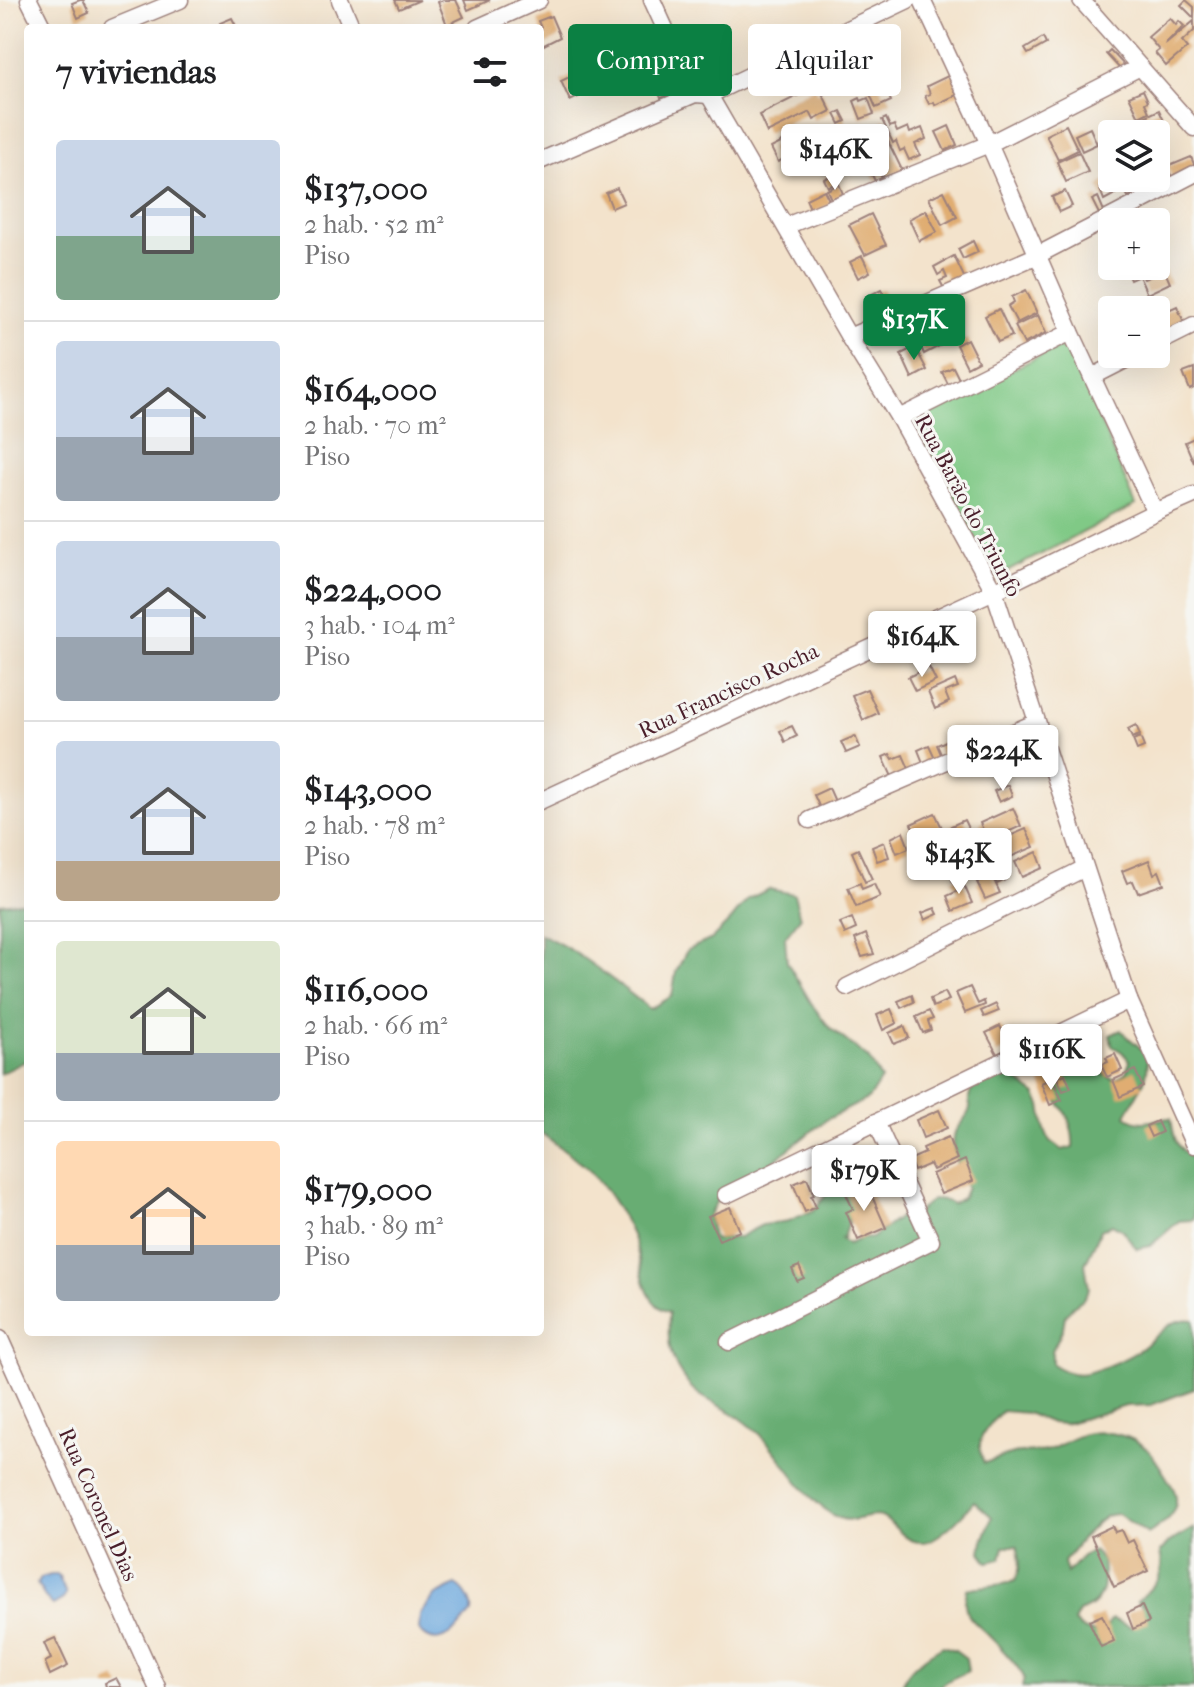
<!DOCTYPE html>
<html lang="es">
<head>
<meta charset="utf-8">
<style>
	:root { --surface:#fff; --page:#f6f6f6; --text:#202124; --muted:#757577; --line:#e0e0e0; --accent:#0b8043 }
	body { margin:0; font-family:"IM FELL French Canon",serif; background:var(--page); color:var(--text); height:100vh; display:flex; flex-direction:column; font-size:30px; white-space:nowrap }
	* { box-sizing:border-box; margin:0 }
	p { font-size:26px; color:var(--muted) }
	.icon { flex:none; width:44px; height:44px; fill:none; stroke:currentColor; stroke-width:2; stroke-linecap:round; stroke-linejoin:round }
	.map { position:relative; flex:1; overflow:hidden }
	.details { position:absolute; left:24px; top:24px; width:520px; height:1312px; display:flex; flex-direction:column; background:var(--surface); border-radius:8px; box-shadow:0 8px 32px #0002 }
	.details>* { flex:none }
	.top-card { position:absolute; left:568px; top:24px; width:506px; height:72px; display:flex; gap:16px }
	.buttons { position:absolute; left:1098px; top:120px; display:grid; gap:16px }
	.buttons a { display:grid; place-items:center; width:72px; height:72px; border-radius:8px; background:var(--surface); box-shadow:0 8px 32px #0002; font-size:40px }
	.price { position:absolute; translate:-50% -68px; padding:0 18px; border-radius:8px; background:#fff; color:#222; font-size:26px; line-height:52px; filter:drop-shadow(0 2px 4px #0008) }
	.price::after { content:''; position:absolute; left:50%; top:48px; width:24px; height:18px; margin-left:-12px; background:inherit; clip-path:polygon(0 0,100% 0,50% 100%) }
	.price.active { background:var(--accent); color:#fff }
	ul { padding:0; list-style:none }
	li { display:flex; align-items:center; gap:24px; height:200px; padding:0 32px }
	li+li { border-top:2px solid var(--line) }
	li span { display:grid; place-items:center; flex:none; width:224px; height:160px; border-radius:8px; color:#555 }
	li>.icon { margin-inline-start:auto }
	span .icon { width:96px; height:96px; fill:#fffc; stroke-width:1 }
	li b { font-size:34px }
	h2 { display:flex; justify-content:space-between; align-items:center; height:96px; padding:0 32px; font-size:34px }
	.tag { padding:0 28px; border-radius:8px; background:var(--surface); box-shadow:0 8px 32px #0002; font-size:28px; line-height:72px }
	.tag.active { background:var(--accent); color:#fff }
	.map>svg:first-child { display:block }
	.green { fill:#80c986; stroke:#657458; stroke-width:2 }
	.forest { fill:#68ad73; stroke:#59664f; stroke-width:2 }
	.water { fill:#6ca7dd; stroke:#5b6384; stroke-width:2 }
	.building { fill:#e0ad72 }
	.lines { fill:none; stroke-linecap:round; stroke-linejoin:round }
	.minor-casing { stroke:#9e817c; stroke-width:19 }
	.minor { stroke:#fff; stroke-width:16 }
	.labels { text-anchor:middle; stroke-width:6; stroke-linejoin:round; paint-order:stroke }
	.street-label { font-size:22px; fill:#4a1f2b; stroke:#f6f6f2 }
</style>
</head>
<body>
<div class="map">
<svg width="1194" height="1687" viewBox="0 0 1194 1687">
	<rect width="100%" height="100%" fill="#f6f6f2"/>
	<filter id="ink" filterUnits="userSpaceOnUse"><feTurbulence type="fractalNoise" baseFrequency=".0125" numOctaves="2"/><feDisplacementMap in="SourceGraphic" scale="16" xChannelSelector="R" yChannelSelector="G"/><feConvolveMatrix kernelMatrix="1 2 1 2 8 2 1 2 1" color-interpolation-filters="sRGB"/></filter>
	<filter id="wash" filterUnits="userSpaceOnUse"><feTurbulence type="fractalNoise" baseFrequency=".006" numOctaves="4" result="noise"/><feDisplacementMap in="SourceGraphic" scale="32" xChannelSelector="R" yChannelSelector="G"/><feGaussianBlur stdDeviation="1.8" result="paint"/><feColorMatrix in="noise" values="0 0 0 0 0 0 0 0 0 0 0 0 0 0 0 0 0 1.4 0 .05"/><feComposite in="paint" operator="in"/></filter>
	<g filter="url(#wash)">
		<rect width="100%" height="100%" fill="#f3e3cc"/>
		<path class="green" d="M1067 343 1136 505 997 577 909 419Z"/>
		<g class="forest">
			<path d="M769 889 794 894 800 918 785 937 787 962 813 1006 830 1028 868 1058 881 1079 869 1098 826 1120 767 1166 741 1180 721 1194 708 1216 714 1240 739 1237 762 1225 789 1221 814 1210 831 1189 849 1171 873 1173 865 1196 850 1216 843 1238 841 1239 848 1244 860 1239 872 1238 901 1216 913 1217C928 1203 931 1193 952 1204L962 1198 967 1188C959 1175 950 1148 955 1132 958 1125 966 1119 969 1111 972 1102 968 1107 969 1098 970 1085 982 1075 992 1068L1004 1070 1035 1094 1041 1105 1045 1130 1050 1141 1062 1150 1073 1147C1074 1135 1070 1120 1064 1110 1060 1104 1055 1101 1054 1093 1053 1087 1056 1080 1055 1074 1053 1058 1055 1056 1067 1047 1088 1054 1091 1073 1116 1079L1126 1072 1130 1061 1122 1052 1112 1046 1110 1035 1121 1030C1128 1039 1140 1045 1145 1054 1155 1074 1133 1098 1126 1116 1144 1128 1153 1118 1171 1118 1174 1138 1175 1148 1194 1159V1218L1192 1220 1179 1221 1150 1246 1137 1249 1122 1230 1112 1224 1101 1230 1085 1264 1089 1288 1083 1299 1073 1306 1065 1316 1063 1328 1052 1351V1364C1076 1380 1087 1374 1112 1364 1122 1360 1132 1356 1140 1349 1157 1337 1170 1316 1194 1320V1389L1151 1405 1126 1406 1064 1424 1051 1423 1027 1413 1002 1411C986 1429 973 1438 984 1463 996 1460 1008 1454 1020 1453 1028 1452 1037 1453 1045 1451 1057 1448 1067 1440 1079 1436 1100 1428 1132 1434 1148 1450 1157 1460 1165 1475 1172 1486 1185 1508 1165 1523 1148 1534L1118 1514C1115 1514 1107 1515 1105 1517 1092 1524 1073 1550 1064 1562L1067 1573 1082 1556 1093 1551 1102 1560C1105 1584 1105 1603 1079 1612L1074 1622 1083 1630 1094 1633 1105 1628 1112 1619 1133 1628 1142 1606 1137 1602C1154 1584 1166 1579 1160 1552L1168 1543 1194 1528V1687H1022L1024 1677C1015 1661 999 1646 986 1633 977 1624 965 1617 965 1602 965 1600 967 1591 967 1589 983 1585 999 1587 1015 1581 1021 1568 1021 1559 1017 1546H1004L1001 1559 988 1562 981 1552 983 1541 992 1517 974 1501C964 1514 938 1542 922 1542 903 1543 896 1523 881 1517 868 1513 854 1524 839 1518 810 1507 783 1457 760 1434 751 1426 741 1418 731 1412 710 1400 696 1397 682 1376 667 1354 668 1337 669 1312 642 1304 642 1265 635 1243 628 1223 611 1196 597 1179 583 1161 559 1147 540 1132V934C581 952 615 982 650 1009L672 996 676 972 687 950 712 939 731 920 748 899Z"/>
			<path d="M28 901V1060L0 1074V904Z"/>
			<path d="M943 1646 955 1650 966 1658 968 1671C959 1676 947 1679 940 1687H902C905 1668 927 1655 943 1646Z"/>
		</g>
		<g class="water">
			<path d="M51 1575H58L66 1594 63 1599 53 1605 45 1597 37 1584 40 1578Z"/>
			<path d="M456 1585C465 1590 473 1603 471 1613 458 1630 438 1653 419 1630L420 1615 436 1595Z"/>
		</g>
		<g id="blocks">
			<g class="building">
				<path d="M80 0H83L89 13 78 18 72 3Z"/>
				<path d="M395 0H420L399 9Z"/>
				<path d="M443 0H456L464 17 447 25 438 2Z"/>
				<path d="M464 0H490L468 10Z"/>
				<path d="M1186 0 1194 7V18L1181 5Z"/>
				<path d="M551 16 560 37 542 46 540 42 541 28 538 21Z"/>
				<path d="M232 18 237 28H222L220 23Z"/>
				<path d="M1170 18 1176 25 1179 21 1184 26 1165 45 1194 21V31L1182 42 1187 48 1166 66 1155 53 1159 50 1148 37Z"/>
				<path d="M1043 38 1046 44 1028 54 1025 49Z"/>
				<path d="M1110 50 1126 67 1122 71 1106 54Z"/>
				<path d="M600 52 610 74 595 81 585 59Z"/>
				<path d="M582 71 591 91 570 101 561 81Z"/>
				<path d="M954 73 963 92 935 105 934 102 929 104 925 96 930 94 927 86Z"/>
				<path d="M667 78 669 82 671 81 675 92 661 98 656 87 661 85 659 81Z"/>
				<path d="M878 82 883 94 887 92 891 101 876 108 867 87Z"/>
				<path d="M815 87 818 93 821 91 831 111 814 120 810 112 767 133 759 115Z"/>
				<path d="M1143 90 1148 101 1145 103 1149 112 1139 117 1129 96Z"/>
				<path d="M860 98 861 101 868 98 874 114 861 119 854 101Z"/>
				<path d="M1159 110 1170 134 1156 140V134H1137L1146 130 1140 119Z"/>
				<path d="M841 111 846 121 840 124 835 114Z"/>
				<path d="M886 118 890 127 894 125 897 132 908 127 910 133 922 128 926 139 915 144 920 155 909 160 904 149 900 151 896 141 893 143 882 120Z"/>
				<path d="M1066 125 1078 150 1058 160 1046 135Z"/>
				<path d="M949 126 957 145 945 151 936 132Z"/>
				<path d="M1090 128 1097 144 1082 151 1075 135Z"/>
				<path d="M798 134 805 148 778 162 771 148Z"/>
				<path d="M886 137 902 170 884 178 869 145Z"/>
				<path d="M1079 152 1088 172 1066 182 1057 162Z"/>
				<path d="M1191 157 1194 164V173L1174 182 1167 167Z"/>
				<path d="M876 165 882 178 875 181 869 169Z"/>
				<path d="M834 174 838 182 828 187 824 179Z"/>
				<path d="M1120 178H1137L1142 190 1128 197Z"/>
				<path d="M1109 180 1115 194 1104 200 1099 187 1102 186 1101 184Z"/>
				<path d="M839 184 843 194 831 199 827 190Z"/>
				<path d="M617 188 624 203 612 208 606 193Z"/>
				<path d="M824 190 831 204 812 213 806 199Z"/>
				<path d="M944 191 957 217 942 225 929 198Z"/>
				<path d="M1065 191 1072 206 1059 212 1052 197Z"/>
				<path d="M1098 197 1106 216 1101 218 1092 200Z"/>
				<path d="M926 210 937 232 919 241 909 219Z"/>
				<path d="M871 214 886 245 865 255 849 225Z"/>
				<path d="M973 241 978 252 963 259 958 249Z"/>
				<path d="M1156 251 1170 283 1147 294 1139 276 1142 275 1144 279 1159 273 1156 265Z"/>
				<path d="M1108 252 1112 263 1105 266 1101 255Z"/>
				<path d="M862 256 870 272 858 278 850 262Z"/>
				<path d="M954 256 966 281 947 294 940 281 947 278 944 271 938 275 934 267Z"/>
				<path d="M1124 266H1134L1139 276 1130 280Z"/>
				<path d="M882 289 894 313 880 320 868 296Z"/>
				<path d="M1026 290 1037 313 1017 323 1008 306 1014 302 1012 297Z"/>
				<path d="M1147 300 1152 310H1125Z"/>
				<path d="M1177 306 1186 327 1166 336 1157 315Z"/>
				<path d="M999 309 1012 336 998 342 985 316Z"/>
				<path d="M1038 315 1046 333 1024 344 1015 326Z"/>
				<path d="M937 331 943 344 924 354 918 341Z"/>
				<path d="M967 339 978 361 967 367 956 345Z"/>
				<path d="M915 347 927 370 912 378 901 354Z"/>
				<path d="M953 367 960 381 949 386 942 372Z"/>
				<path d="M1194 369V388L1190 390 1183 373Z"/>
				<path d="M1194 438V463L1185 442Z"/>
				<path d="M929 667 936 681 915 691 908 677Z"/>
				<path d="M955 680 958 687 945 692 949 702 935 709 928 692Z"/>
				<path d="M867 689 878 713 863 720 852 695Z"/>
				<path d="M1136 725 1140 735 1132 738 1128 729Z"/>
				<path d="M792 726 797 736 785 742 780 731Z"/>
				<path d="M959 735 965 749 943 759 937 745Z"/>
				<path d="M855 736 860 747 846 753 841 742Z"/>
				<path d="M1140 737 1144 747 1137 750 1133 740Z"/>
				<path d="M929 745 936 760 924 765 918 750Z"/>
				<path d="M890 754 893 759 903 755 910 771 893 779 883 757Z"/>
				<path d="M1008 785 1012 796 999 802 994 791Z"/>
				<path d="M829 788 837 806 822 813 814 795Z"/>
				<path d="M1013 808 1021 826 988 841 980 823Z"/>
				<path d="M935 813 944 832 920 843 911 824Z"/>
				<path d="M964 820 975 843 962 850 951 826Z"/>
				<path d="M1026 829 1034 847 1008 858 1000 840Z"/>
				<path d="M903 832 909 848 897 853 891 838Z"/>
				<path d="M884 842 889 857 877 861 872 847Z"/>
				<path d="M858 849 872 879 865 882 852 852Z"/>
				<path d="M1037 852 1043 868 1022 877 1015 862Z"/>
				<path d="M1149 860 1154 874 1159 871 1164 884 1138 893 1133 881 1127 883 1122 871Z"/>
				<path d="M989 869 1000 893 985 899 977 882 980 881 977 874Z"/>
				<path d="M1000 870 1005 880 997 884 992 873Z"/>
				<path d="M960 876 972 903 953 911 947 896 958 891 952 880Z"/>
				<path d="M860 883 862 889 874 884 880 897 856 907 848 888Z"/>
				<path d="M935 908 938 914 925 920 922 913Z"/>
				<path d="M852 918 856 929 845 934 840 923Z"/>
				<path d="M866 934 874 954 862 957 855 939Z"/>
				<path d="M970 987 978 1004 984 1001 985 1005 965 1013 956 993Z"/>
				<path d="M945 992 949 1000 933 1007 930 999Z"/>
				<path d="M912 995 914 1002 901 1008 898 1001Z"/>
				<path d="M996 1004 999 1011 984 1017 981 1011Z"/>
				<path d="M891 1009 897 1023 883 1030 877 1015Z"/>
				<path d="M929 1011 933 1019 928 1021 931 1030 923 1033 916 1017Z"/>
				<path d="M904 1026 909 1038 894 1044 889 1033Z"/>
				<path d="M1000 1026 1011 1047 997 1054 986 1033Z"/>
				<path d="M1115 1054 1122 1070 1107 1077 1101 1065 1108 1062 1106 1058Z"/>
				<path d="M1135 1070 1143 1087 1120 1097 1113 1080Z"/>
				<path d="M1065 1074 1071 1088 1063 1091 1057 1078Z"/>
				<path d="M1052 1078 1062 1100 1050 1105 1041 1083Z"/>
				<path d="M939 1110 947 1128 923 1138 916 1120Z"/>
				<path d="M1157 1121 1162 1132 1151 1137 1146 1126Z"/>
				<path d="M948 1137 957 1159 933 1170 930 1164 914 1171 909 1160 925 1153 923 1148Z"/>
				<path d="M965 1160 973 1181 941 1194 932 1174Z"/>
				<path d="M807 1178 814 1195 811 1196 816 1207 805 1212 793 1184Z"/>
				<path d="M867 1185 886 1228 858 1240 846 1212 853 1209 846 1194Z"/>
				<path d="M730 1207 740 1231 719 1240 708 1216Z"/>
				<path d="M799 1266 804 1278 797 1281 792 1269Z"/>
				<path d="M1112 1526 1115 1532 1121 1530 1127 1543 1133 1540 1148 1571 1114 1587 1091 1536Z"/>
				<path d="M1142 1606 1149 1622 1133 1629 1127 1613Z"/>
				<path d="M1102 1615 1114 1641 1101 1647 1089 1621Z"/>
				<path d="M55 1638 68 1666 50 1675 45 1662 51 1659 44 1643Z"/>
				<path d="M116 1678 121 1687H106L105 1683Z"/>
			</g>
		</g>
	</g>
	<g filter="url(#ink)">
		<use href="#blocks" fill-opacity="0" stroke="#9e817c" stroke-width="2"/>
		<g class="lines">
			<defs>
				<g id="minor">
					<path d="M29 0 43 28"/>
					<path d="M340 0 352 28"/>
					<path d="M652 0 695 94"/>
					<path d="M922 0 989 144 1071 332 1155 512"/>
					<path d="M1081 0 1194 128"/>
					<path d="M112 28 180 0"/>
					<path d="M477 28 539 0"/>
					<path d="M709 95 849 337 899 418 994 591 1129 1000 1194 1145"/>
					<path d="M540 161 695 94 709 95 908 0"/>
					<path d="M786 226 989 144 1140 67"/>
					<path d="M849 337 1038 255 1194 174"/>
					<path d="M1156 344 1194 325"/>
					<path d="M1092 377 1137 354"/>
					<path d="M899 418 1071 332"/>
					<path d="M540 801 994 591 1155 512 1194 495"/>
					<path d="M810 820 1037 722"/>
					<path d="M847 987 1085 868"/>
					<path d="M726 1195 1129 1000"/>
					<path d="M0 1339 157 1687"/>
					<path d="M729 1342 931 1241 876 1122"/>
				</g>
			</defs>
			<use href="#minor" class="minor-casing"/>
			<use href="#minor" class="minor"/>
		</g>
	</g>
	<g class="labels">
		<g class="street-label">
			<text transform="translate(969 505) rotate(62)" y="8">Rua Barão do Triunfo</text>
			<text transform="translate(728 690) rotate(-25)" y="8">Rua Francisco Rocha</text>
			<text transform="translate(99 1504) rotate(66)" y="8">Rua Coronel Dias</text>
		</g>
	</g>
</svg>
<div class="buttons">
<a><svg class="icon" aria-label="layers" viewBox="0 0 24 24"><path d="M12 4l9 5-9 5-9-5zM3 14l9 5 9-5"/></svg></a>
<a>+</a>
<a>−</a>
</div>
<b class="price" style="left:835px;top:192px">$146K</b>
<b class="price active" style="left:914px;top:362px">$137K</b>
<b class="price" style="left:922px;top:679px">$164K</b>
<b class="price" style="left:1003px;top:793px">$224K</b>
<b class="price" style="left:959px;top:896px">$143K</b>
<b class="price" style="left:1051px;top:1092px">$116K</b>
<b class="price" style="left:864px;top:1213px">$179K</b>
<div class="top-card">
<a class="tag active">Comprar</a>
<a class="tag">Alquilar</a>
</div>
<section class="details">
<h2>7 viviendas<svg class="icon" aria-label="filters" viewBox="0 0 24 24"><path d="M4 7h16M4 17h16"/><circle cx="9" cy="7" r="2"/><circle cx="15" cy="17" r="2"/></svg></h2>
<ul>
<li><span style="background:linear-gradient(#c9d6e8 60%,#7fa58c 0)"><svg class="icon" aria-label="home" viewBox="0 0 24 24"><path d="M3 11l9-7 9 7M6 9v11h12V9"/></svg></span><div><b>$137,000</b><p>2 hab. · 52 m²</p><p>Piso</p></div></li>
<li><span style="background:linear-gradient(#c9d6e8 60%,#9aa5b1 0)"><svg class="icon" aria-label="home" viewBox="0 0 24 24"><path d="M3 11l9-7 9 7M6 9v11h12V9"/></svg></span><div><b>$164,000</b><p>2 hab. · 70 m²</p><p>Piso</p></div></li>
<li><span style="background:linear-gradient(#c9d6e8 60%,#9aa5b1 0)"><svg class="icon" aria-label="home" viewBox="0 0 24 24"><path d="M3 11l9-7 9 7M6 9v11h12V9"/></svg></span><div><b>$224,000</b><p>3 hab. · 104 m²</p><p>Piso</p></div></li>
<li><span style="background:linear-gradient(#c9d6e8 75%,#b9a48a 0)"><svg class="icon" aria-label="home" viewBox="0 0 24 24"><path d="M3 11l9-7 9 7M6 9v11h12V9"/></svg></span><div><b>$143,000</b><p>2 hab. · 78 m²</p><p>Piso</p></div></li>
<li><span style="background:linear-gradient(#dfe7d0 70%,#9aa5b1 0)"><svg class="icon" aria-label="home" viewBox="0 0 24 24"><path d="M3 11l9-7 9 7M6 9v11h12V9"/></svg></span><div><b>$116,000</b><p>2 hab. · 66 m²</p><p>Piso</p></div></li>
<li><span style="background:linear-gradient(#ffd9b3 65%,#9aa5b1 0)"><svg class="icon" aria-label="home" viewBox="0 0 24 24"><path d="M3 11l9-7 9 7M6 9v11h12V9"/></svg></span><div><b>$179,000</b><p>3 hab. · 89 m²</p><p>Piso</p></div></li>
</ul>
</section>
</div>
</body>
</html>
